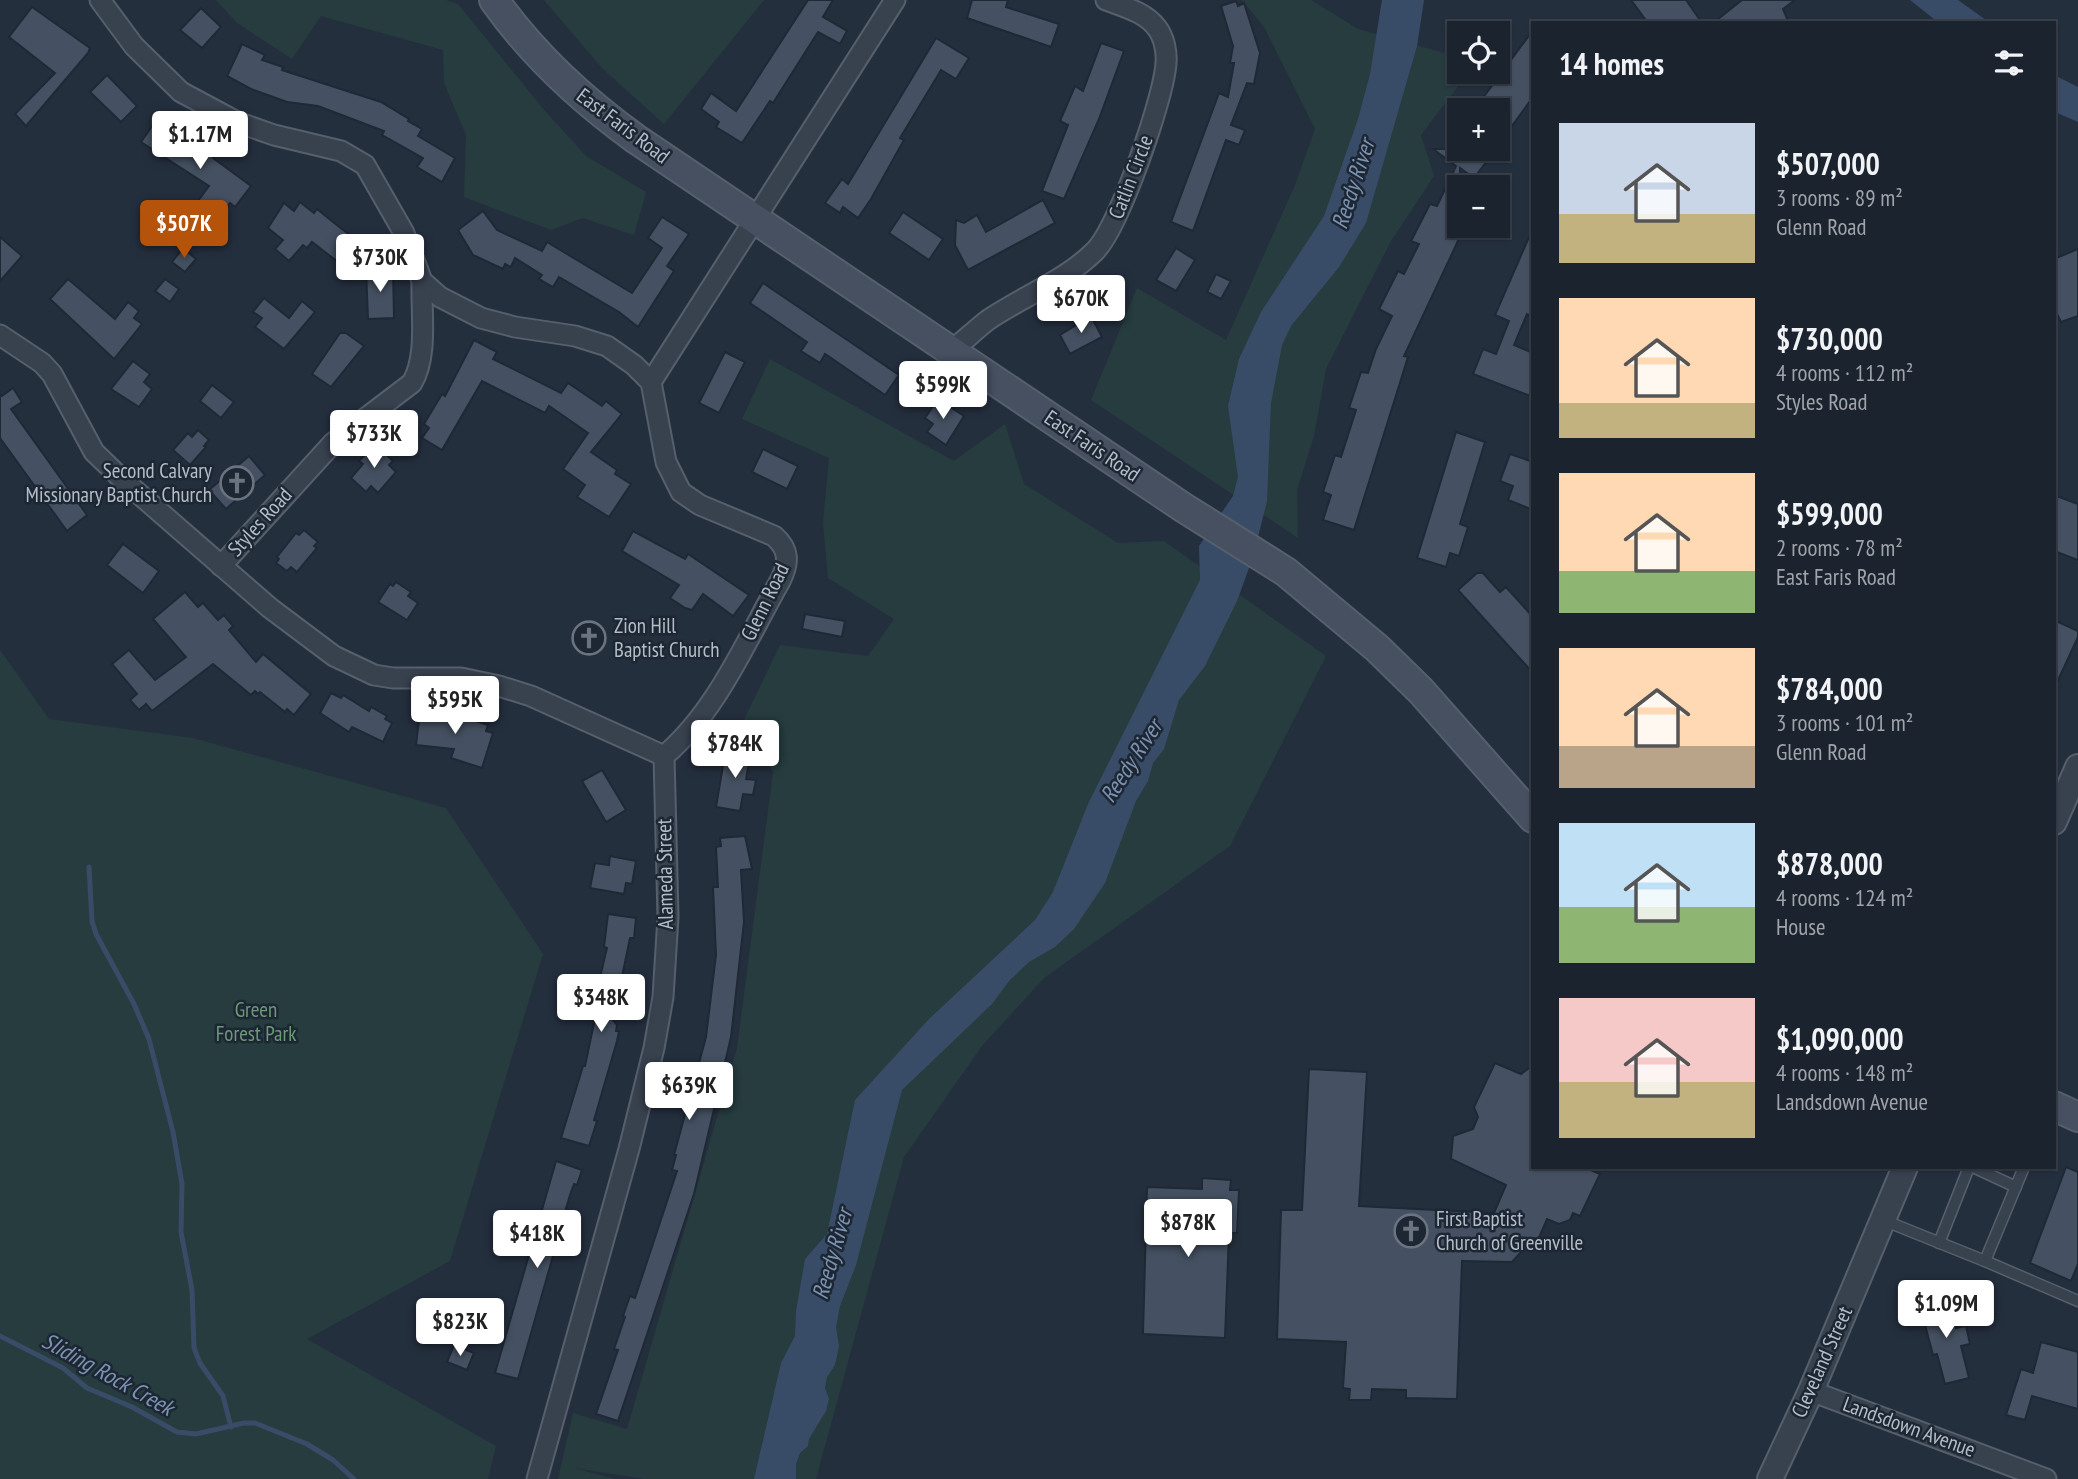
<!DOCTYPE html>
<html lang="en">
<head>
<meta charset="utf-8">
<style>
	:root { --surface:#1b232e; --page:#282f3a; --text:#f1f3f6; --muted:#a0a4aa; --line:#39404a; --accent:#b45309 }
	body { margin:0; font-family:"PT Sans Narrow",sans-serif; background:var(--page); color:var(--text); height:100vh; display:flex; flex-direction:column; font-size:26px; white-space:nowrap }
	* { box-sizing:border-box; margin:0 }
	p { font-size:23px; color:var(--muted) }
	.icon { flex:none; width:38px; height:38px; fill:none; stroke:currentColor; stroke-width:2; stroke-linecap:round; stroke-linejoin:round }
	.map { position:relative; flex:1; overflow:hidden }
	.panel { position:absolute; left:1531px; top:21px; width:525px; height:1148px; display:flex; flex-direction:column; background:var(--surface); border-radius:0px; box-shadow:0 2px 5px #0004,0 0 0 2px var(--line) }
	.panel>* { flex:none }
	.fabs { position:absolute; left:1447px; top:21px; display:grid; gap:14px }
	.fabs a { display:grid; place-items:center; width:63px; height:63px; border-radius:0px; background:var(--surface); box-shadow:0 2px 5px #0004,0 0 0 2px var(--line); font-size:35px }
	.price { position:absolute; translate:-50% -60px; padding:0 16px; border-radius:7px; background:#fff; color:#222; font-size:23px; line-height:46px; filter:drop-shadow(0 2px 4px #0008) }
	.price::after { content:''; position:absolute; left:50%; top:42px; width:21px; height:16px; margin-left:-10px; background:inherit; clip-path:polygon(0 0,100% 0,50% 100%) }
	.price.active { background:var(--accent); color:#fff }
	ul { padding:0; list-style:none }
	li { display:flex; align-items:center; gap:21px; height:175px; padding:0 28px }
	li span { display:grid; place-items:center; flex:none; width:196px; height:140px; border-radius:0px; color:#555 }
	li>.icon { margin-inline-start:auto }
	span .icon { width:84px; height:84px; fill:#fffc; stroke-width:1 }
	li b { font-size:30px }
	h2 { display:flex; justify-content:space-between; align-items:center; height:84px; padding:0 28px; font-size:30px }
	.map>svg:first-child { display:block }
	.green { fill:#263c3f }
	.water { fill:#394c67 }
	.lines { fill:none; stroke-linecap:round; stroke-linejoin:round }
	.stream { stroke:#394c67; stroke-width:5 }
	.building { fill:#455162; stroke:#1f2835; stroke-width:2 }
	.service-casing { stroke:#565f6c; stroke-width:13 }
	.minor-casing { stroke:#565f6c; stroke-width:23 }
	.tertiary-casing { stroke:#565f6c; stroke-width:28 }
	.secondary-casing { stroke:#565f6c; stroke-width:32 }
	.service { stroke:#38414e; stroke-width:10 }
	.minor { stroke:#38414e; stroke-width:19 }
	.tertiary { stroke:#38414e; stroke-width:24 }
	.secondary { stroke:#465061; stroke-width:28 }
	.labels { text-anchor:middle; stroke-width:5; stroke-linejoin:round; paint-order:stroke }
	.street-label { font-size:21px; fill:#b4bcc9; stroke:#1d2633 }
	.poi-label { font-size:21px; fill:#b4bcc9; stroke:#1d2633; text-anchor:start }
	.park-label { font-size:21px; fill:#6b9a76; stroke:#1d2633 }
	.water-label { font-size:23px; font-style:italic; fill:#7c92b1; stroke:#1d2633 }
</style>
</head>
<body>
<div class="map">
<svg width="2078" height="1479" viewBox="0 0 2078 1479">
	<rect width="100%" height="100%" fill="#242f3e"/>
	<g class="green">
		<path d="M216 0H446L458 4 545 111 586 156 646 192 634 235 583 218 551 230 464 197 466 135 444 83 443 50 321 16 292 59 237 23Z"/>
		<path d="M544 0H764L664 124 602 68Z"/>
		<path d="M1242 0H1311L1358 29 1448 54 1463 80 1421 135 1434 176 1391 241 1326 369 1314 436 1297 490 1298 538 1091 400 1137 288 1226 340 1295 185 1315 129 1264 27Z"/>
		<path d="M770 359 954 461 1005 424 1024 484 1118 543 1164 541 1326 656 1230 846 1044 978 982 1046 904 1157 816 1479H645L574 1468 615 1479H558L573 1413 627 1429 737 1048 773 772 741 726 780 645 868 656 894 619 828 578 823 523 829 458 742 419Z"/>
		<path d="M0 650 49 719 193 738 446 808 543 954 450 1261 307 1339 496 1446 488 1479H0Z"/>
	</g>
	<g class="water">
		<path d="M1382 0H1424L1417 46 1366 223 1339 267 1291 326 1282 345 1271 403 1267 501 1253 557 1237 601 1205 666 1179 700 1164 749 1153 763 1148 781 1136 801 1105 883 1074 929 1055 947 1029 962 1009 981 992 1004 902 1090 856 1265 840 1306 836 1327 839 1346 835 1365 827 1377 825 1388 829 1399 826 1411 809 1439 808 1446 800 1453 796 1464V1479H754L781 1363 795 1336 796 1311 805 1259 827 1234 855 1100 929 1019 1035 920 1053 892 1088 804 1200 580 1199 546 1233 496 1238 477 1228 406 1239 359 1261 312 1324 216 1358 119 1370 74Z"/>
		<path d="M1910 0H1958L1990 23H1939Z"/>
		<path d="M2054 75 2078 87V122L2055 112Z"/>
	</g>
	<g class="lines">
		<g class="stream">
			<path d="M89 867 92 921 96 934 134 1004 149 1039 173 1132 182 1184 181 1232 192 1290 194 1348 200 1363 223 1396 231 1427"/>
			<path d="M0 1336 63 1368 87 1388 132 1407 177 1432 196 1434 244 1423H255L307 1444 333 1460 354 1479"/>
		</g>
	</g>
	<g class="building">
		<path d="M808 0H833L823 17 847 31 840 44 818 32 773 103 770 101 742 143 716 127 719 122 701 109 711 93 736 111Z"/>
		<path d="M972 0H1008L1006 7 1059 24 1051 47 967 18Z"/>
		<path d="M1631 0H1686L1702 23H1648Z"/>
		<path d="M1742 0H1795L1783 9 1789 23H1713Z"/>
		<path d="M1236 1 1238 6 1244 3 1260 53 1254 84 1247 83 1231 125 1245 130 1239 145 1226 140 1193 231 1171 222 1219 93 1228 97 1234 63H1230L1233 46 1221 6Z"/>
		<path d="M32 7 90 48 88 53 26 126 15 114 55 73 9 37Z"/>
		<path d="M201 8 221 27 202 48 180 30Z"/>
		<path d="M1533 30V97L1498 145V110H1474Z"/>
		<path d="M936 38 969 58 956 79 941 70 900 138 904 140 871 199 858 218 843 207 840 213 825 203 842 179 848 184Z"/>
		<path d="M1101 43 1124 51 1099 119 1064 199 1042 191 1068 125 1060 121 1075 86 1083 91Z"/>
		<path d="M242 44 265 55 262 60 283 67 282 70 381 102 409 119 408 121 422 129 418 136 455 158 442 182 417 167 423 158 382 135 384 131 318 106 287 102 251 89 227 76Z"/>
		<path d="M107 75 137 106 121 122 90 92Z"/>
		<path d="M155 122 195 148 197 145 214 156 213 158 251 186 235 207 230 203 220 216 217 214 210 223 197 214 204 205 198 201 209 186 141 142Z"/>
		<path d="M1460 131V149H1496L1474 178 1460 168V226H1465L1404 356 1408 357 1354 530 1323 520 1331 495 1323 492 1335 455 1341 457 1356 410 1349 408 1361 372 1368 373 1376 349 1392 316 1379 309 1398 271 1404 274 1419 244 1411 241 1430 204 1437 206 1456 166 1433 149H1446Z"/>
		<path d="M1043 200 1055 223 968 270 955 245 956 220 964 223 977 215 986 232Z"/>
		<path d="M300 202 314 213 317 209 338 226 350 235 348 238 362 249 347 269 312 242 307 248 303 245 289 261 275 249 283 240 268 228 284 203 294 211Z"/>
		<path d="M483 211 497 230 542 251 547 242 632 293 662 248 648 238 662 217 689 234 667 266 674 271 638 327 619 312 559 277 553 287 539 279 542 275 515 258 511 267 505 264 503 269 473 255 458 230Z"/>
		<path d="M903 212 943 239 929 260 889 233Z"/>
		<path d="M1533 228V317L1527 314 1514 345 1533 353V397L1473 374 1483 349 1496 354 1509 321 1495 315Z"/>
		<path d="M0 237 22 256 0 281Z"/>
		<path d="M183 248 196 259 185 272 172 262Z"/>
		<path d="M1176 248 1195 260 1176 291 1156 280Z"/>
		<path d="M2078 249V316L2061 322 2054 308V259Z"/>
		<path d="M366 269H393L394 318 368 319Z"/>
		<path d="M1216 274 1231 281 1221 299 1207 292Z"/>
		<path d="M68 279 115 319 128 302 139 311 134 318 142 324 114 359 50 299Z"/>
		<path d="M165 279 179 289 170 302 155 291Z"/>
		<path d="M763 283 899 375 885 395 825 354 820 363 801 351 807 342 804 340 750 303Z"/>
		<path d="M264 298 289 318 302 301 315 312 284 349 255 327 262 318 253 312Z"/>
		<path d="M1091 316 1102 337 1070 354 1060 335Z"/>
		<path d="M340 333H346L364 346 331 387 312 374Z"/>
		<path d="M474 340 497 352 493 359 561 393 568 383 602 406 606 401 622 414 591 452 617 470 615 474 631 484 609 517 577 497 585 485 563 469 588 433 549 406 545 413 482 381 442 450 422 438 429 428 424 424 442 394 445 396Z"/>
		<path d="M725 352 745 362 719 413 699 403Z"/>
		<path d="M133 361 150 374 144 382 152 389 139 407 111 389Z"/>
		<path d="M212 385 234 402 221 418 200 401Z"/>
		<path d="M13 388 22 402 11 409 87 515 67 531 0 438V394L2 396Z"/>
		<path d="M938 399 964 416 946 445 927 432 933 424 925 418Z"/>
		<path d="M198 430 209 440 204 446 206 447 190 465 173 450 188 433 192 437Z"/>
		<path d="M1456 432 1485 442 1460 524 1468 527 1459 556 1450 553 1446 567 1417 558Z"/>
		<path d="M375 444 393 461 389 465 396 472 378 493 371 486 366 492 351 478 363 464 359 461Z"/>
		<path d="M763 449 798 466 787 489 752 472Z"/>
		<path d="M1510 454 1533 462V510L1508 500 1513 486 1500 481Z"/>
		<path d="M249 456 265 475 226 509 209 490Z"/>
		<path d="M2054 495 2078 504V560L2054 551Z"/>
		<path d="M304 530 318 542 314 546 317 548 297 572 291 567 287 571 276 563 279 559 277 557 296 533 299 535Z"/>
		<path d="M633 531 685 559 688 554 749 595 733 616 703 594 692 610 685 608 670 598 679 585 622 551Z"/>
		<path d="M123 544 159 571 143 593 107 565Z"/>
		<path d="M1477 573H1483L1500 592 1506 587 1533 617V673L1458 590Z"/>
		<path d="M396 582 411 592 408 596 418 603 407 620 378 602 390 584 393 586Z"/>
		<path d="M185 592 198 607 203 603 218 620 224 615 233 626 229 630 256 662 263 654 311 694 294 715 287 709 285 712 260 692 258 694 255 691 251 695 213 664 152 711 146 704 139 710 130 700 137 694 112 664 129 650 155 680 186 657 153 619Z"/>
		<path d="M805 614 845 621 842 637 802 629Z"/>
		<path d="M2054 620 2078 631V637L2054 689Z"/>
		<path d="M331 693 341 698 343 695 369 711 371 707 387 716 385 719 392 723 383 742 352 727 349 732 320 713Z"/>
		<path d="M420 711 458 715 488 725 486 731 493 733 482 768 451 758 454 749 416 745Z"/>
		<path d="M726 748 751 752 746 779 756 780 753 795 743 794 740 811 716 807Z"/>
		<path d="M602 770 626 810 606 822 582 781Z"/>
		<path d="M745 836 752 869 741 870 744 922 731 1037 694 1194 618 1421 596 1414 618 1350 614 1349 625 1317 623 1316 630 1296 635 1298 677 1171 672 1170 676 1155H674L706 1037 716 955 713 887H718L716 847 721 846 720 838Z"/>
		<path d="M610 856 636 861 632 884 626 883 624 894 590 888 595 863 609 865Z"/>
		<path d="M608 914 636 918 634 938H630L613 1020 617 1025 616 1031H619L617 1041 594 1120 597 1121 589 1146 561 1138 583 1066H585L600 995 596 994 607 948 604 947Z"/>
		<path d="M1495 1063 1521 1074 1533 1065V1167H1584L1600 1174 1580 1216 1573 1213 1570 1220 1559 1224 1547 1219 1538 1240 1534 1238 1512 1262 1462 1261 1457 1399 1406 1398V1390L1372 1389 1371 1400H1349L1350 1389 1343 1388 1346 1342 1277 1339 1281 1210H1302L1309 1069 1367 1072 1359 1206 1494 1213 1506 1185 1451 1159 1453 1136 1473 1129 1478 1117 1474 1107Z"/>
		<path d="M556 1161 582 1170 577 1185 574 1184 570 1195 562 1222H565L562 1236 559 1235 518 1379 495 1373Z"/>
		<path d="M2066 1167 2078 1172V1264L2071 1281 2030 1263Z"/>
		<path d="M1202 1178 1231 1180 1230 1190H1239L1237 1233H1229L1225 1338 1143 1334 1147 1187 1202 1189Z"/>
		<path d="M1949 1298 1956 1328 1966 1326 1970 1344 1961 1346 1969 1378 1945 1384 1937 1354 1933 1355 1920 1306Z"/>
		<path d="M2041 1342 2078 1352V1409L2032 1396 2025 1420 2006 1415 2021 1369 2033 1373Z"/>
		<path d="M454 1345 474 1353 467 1370 447 1362Z"/>
	</g>
	<g class="lines">
		<defs>
			<g id="service">
				<path d="M1973 1167 2016 1187"/>
				<path d="M1883 1220 1985 1261 2024 1167"/>
				<path d="M1939 1243 1969 1167"/>
				<path d="M1985 1261 2078 1301"/>
			</g>
			<g id="minor">
				<path d="M100 0 134 46 181 92 237 122 274 135 341 151 365 165 404 233 422 281 440 297 481 318 515 327 575 336 607 346 634 365 651 382 666 462 681 492 700 505 774 536C790 550 789 563 780 581 746 641 717 711 664 756"/>
				<path d="M0 335 42 363 52 374 94 452 123 480 270 608 334 656 374 675 393 678H461L499 686 531 696 664 756"/>
				<path d="M951 351C964 341 975 330 988 320 1023 296 1065 281 1095 251 1119 227 1164 98 1166 63 1167 52 1164 37 1157 28 1145 12 1124 7 1106 0"/>
				<path d="M651 382 895 0"/>
				<path d="M221 566 333 443 412 383C428 356 421 313 422 281"/>
				<path d="M1811 1391 2046 1479"/>
				<path d="M537 1479 629 1149 654 1048 663 997 668 917 664 756"/>
			</g>
			<g id="tertiary">
				<path d="M2054 822 2078 767"/>
				<path d="M1770 1479 1811 1391 1905 1167"/>
			</g>
			<g id="secondary">
				<path d="M494 0C533 55 582 100 636 139L1184 508 1286 572 1377 648 1421 691 1533 818"/>
				<path d="M2054 1106 2078 1117"/>
			</g>
		</defs>
		<use href="#service" class="service-casing"/>
		<use href="#minor" class="minor-casing"/>
		<use href="#tertiary" class="tertiary-casing"/>
		<use href="#secondary" class="secondary-casing"/>
		<use href="#service" class="service"/>
		<use href="#minor" class="minor"/>
		<use href="#tertiary" class="tertiary"/>
		<use href="#secondary" class="secondary"/>
	</g>
	<defs>
		<symbol id="church-ring" viewBox="-11 -11 22 22"><circle r="9.5" fill="#1d2633" stroke="#6b7280" stroke-width="1.5"/><path d="M-1.2-6h2.4v3.5h3.3v2.4h-3.3V6h-2.4V-.1h-3.3v-2.4h3.3Z" fill="#6b7280"/></symbol>
	</defs>
	<g fill-rule="evenodd">
		<use href="#church-ring" x="218" y="464" width="38" height="38"/>
		<use href="#church-ring" x="570" y="619" width="38" height="38"/>
		<use href="#church-ring" x="1392" y="1212" width="38" height="38"/>
	</g>
	<g class="labels">
		<g class="street-label">
			<text transform="translate(623 126) rotate(37)" y="7">East Faris Road</text>
			<text transform="translate(1131 177) rotate(-69)" y="7">Catlin Circle</text>
			<text transform="translate(1092 446) rotate(34)" y="7">East Faris Road</text>
			<text transform="translate(260 522) rotate(-48)" y="7">Styles Road</text>
			<text transform="translate(765 602) rotate(-64)" y="7">Glenn Road</text>
			<text transform="translate(665 874) rotate(-91)" y="7">Alameda Street</text>
			<text transform="translate(1822 1362) rotate(-66)" y="7">Cleveland Street</text>
			<text transform="translate(1909 1427) rotate(20)" y="7">Landsdown Avenue</text>
		</g>
		<g class="poi-label">
			<text x="212" y="478" text-anchor="end">Second Calvary<tspan x="212" dy="24">Missionary Baptist Church</tspan></text>
			<text x="614" y="633">Zion Hill<tspan x="614" dy="24">Baptist Church</tspan></text>
			<text x="1436" y="1226">First Baptist<tspan x="1436" dy="24">Church of Greenville</tspan></text>
		</g>
		<g class="park-label">
			<text x="256" y="1017">Green<tspan x="256" dy="24">Forest Park</tspan></text>
		</g>
		<g class="water-label">
			<text transform="translate(1353 184) rotate(-72)" y="8">Reedy River</text>
			<text transform="translate(1131 761) rotate(-57)" y="8">Reedy River</text>
			<text transform="translate(832 1254) rotate(-74)" y="8">Reedy River</text>
			<text transform="translate(108 1374) rotate(29)" y="8">Sliding Rock Creek</text>
		</g>
	</g>
</svg>
<div class="fabs">
<a><svg class="icon" aria-label="locate" viewBox="0 0 24 24"><circle cx="12" cy="12" r="6"/><path d="M12 2v4M12 18v4M2 12h4M18 12h4"/></svg></a>
<a>+</a>
<a>−</a>
</div>
<b class="price" style="left:200px;top:171px">$1.17M</b>
<b class="price active" style="left:184px;top:260px">$507K</b>
<b class="price" style="left:380px;top:294px">$730K</b>
<b class="price" style="left:1081px;top:335px">$670K</b>
<b class="price" style="left:943px;top:421px">$599K</b>
<b class="price" style="left:374px;top:470px">$733K</b>
<b class="price" style="left:455px;top:736px">$595K</b>
<b class="price" style="left:735px;top:780px">$784K</b>
<b class="price" style="left:601px;top:1034px">$348K</b>
<b class="price" style="left:689px;top:1122px">$639K</b>
<b class="price" style="left:1188px;top:1259px">$878K</b>
<b class="price" style="left:537px;top:1270px">$418K</b>
<b class="price" style="left:1946px;top:1340px">$1.09M</b>
<b class="price" style="left:460px;top:1358px">$823K</b>
<section class="panel">
<h2>14 homes<svg class="icon" aria-label="filters" viewBox="0 0 24 24"><path d="M4 7h16M4 17h16"/><circle cx="9" cy="7" r="2"/><circle cx="15" cy="17" r="2"/></svg></h2>
<ul>
<li><span style="background:linear-gradient(#c9d6e8 65%,#c2b280 0)"><svg class="icon" aria-label="home" viewBox="0 0 24 24"><path d="M3 11l9-7 9 7M6 9v11h12V9"/></svg></span><div><b>$507,000</b><p>3 rooms · 89 m²</p><p>Glenn Road</p></div></li>
<li><span style="background:linear-gradient(#ffd9b3 75%,#c2b280 0)"><svg class="icon" aria-label="home" viewBox="0 0 24 24"><path d="M3 11l9-7 9 7M6 9v11h12V9"/></svg></span><div><b>$730,000</b><p>4 rooms · 112 m²</p><p>Styles Road</p></div></li>
<li><span style="background:linear-gradient(#ffd9b3 70%,#8fb573 0)"><svg class="icon" aria-label="home" viewBox="0 0 24 24"><path d="M3 11l9-7 9 7M6 9v11h12V9"/></svg></span><div><b>$599,000</b><p>2 rooms · 78 m²</p><p>East Faris Road</p></div></li>
<li><span style="background:linear-gradient(#ffd9b3 70%,#b9a48a 0)"><svg class="icon" aria-label="home" viewBox="0 0 24 24"><path d="M3 11l9-7 9 7M6 9v11h12V9"/></svg></span><div><b>$784,000</b><p>3 rooms · 101 m²</p><p>Glenn Road</p></div></li>
<li><span style="background:linear-gradient(#bfe0f5 60%,#8fb573 0)"><svg class="icon" aria-label="home" viewBox="0 0 24 24"><path d="M3 11l9-7 9 7M6 9v11h12V9"/></svg></span><div><b>$878,000</b><p>4 rooms · 124 m²</p><p>House</p></div></li>
<li><span style="background:linear-gradient(#f6c9c9 60%,#c2b280 0)"><svg class="icon" aria-label="home" viewBox="0 0 24 24"><path d="M3 11l9-7 9 7M6 9v11h12V9"/></svg></span><div><b>$1,090,000</b><p>4 rooms · 148 m²</p><p>Landsdown Avenue</p></div></li>
</ul>
</section>
</div>
</body>
</html>
